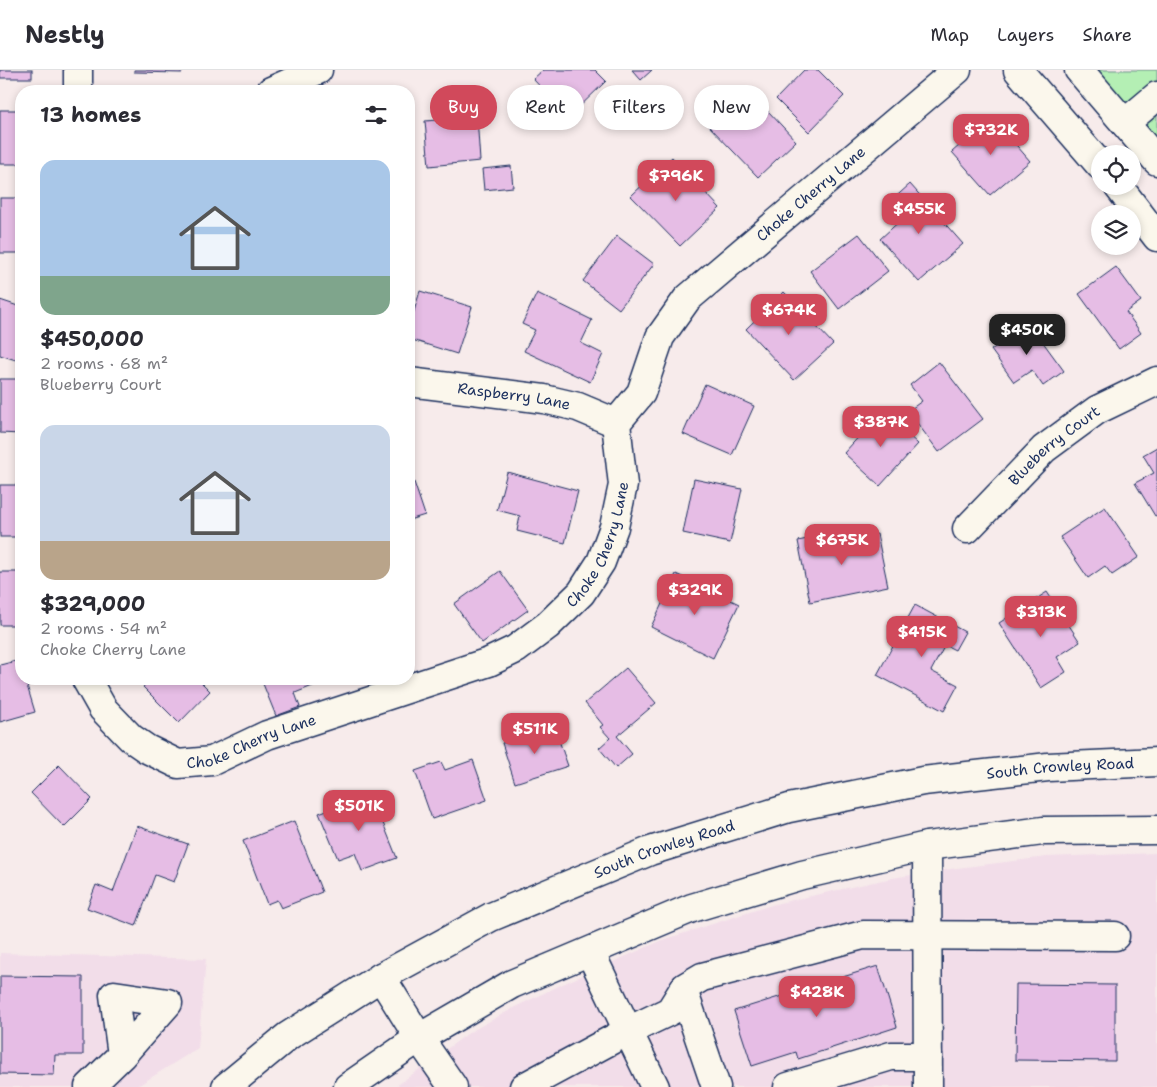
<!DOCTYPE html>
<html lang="en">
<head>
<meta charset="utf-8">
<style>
	:root { --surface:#fff; --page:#f2f2f3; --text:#2b2b33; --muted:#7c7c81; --line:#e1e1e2; --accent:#d1495b }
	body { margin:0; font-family:"Shantell Sans",sans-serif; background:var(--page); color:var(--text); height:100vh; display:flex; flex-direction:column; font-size:19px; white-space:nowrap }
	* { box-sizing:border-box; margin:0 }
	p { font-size:16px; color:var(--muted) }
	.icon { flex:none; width:28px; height:28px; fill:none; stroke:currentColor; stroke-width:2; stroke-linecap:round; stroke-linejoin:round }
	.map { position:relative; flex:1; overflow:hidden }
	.side { position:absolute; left:15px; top:15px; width:400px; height:600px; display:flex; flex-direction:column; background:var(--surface); border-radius:20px; box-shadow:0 2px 8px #0003 }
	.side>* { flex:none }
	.guide { position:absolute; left:430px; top:15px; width:475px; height:45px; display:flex; gap:10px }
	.tools { position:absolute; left:1091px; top:75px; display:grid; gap:10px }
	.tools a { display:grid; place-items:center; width:50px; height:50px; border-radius:50%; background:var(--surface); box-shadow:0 2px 8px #0003; font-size:25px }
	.price { position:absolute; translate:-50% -42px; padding:0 11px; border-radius:10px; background:var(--accent); color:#fff; font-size:16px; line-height:32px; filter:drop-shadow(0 1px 2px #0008) }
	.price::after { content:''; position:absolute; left:50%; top:30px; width:15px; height:11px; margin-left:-8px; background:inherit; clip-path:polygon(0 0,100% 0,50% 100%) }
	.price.selected { background:#222; color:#fff }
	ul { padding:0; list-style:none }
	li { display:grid; align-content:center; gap:10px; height:265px; padding:0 25px }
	li span { display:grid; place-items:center; height:155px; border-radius:15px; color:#555 }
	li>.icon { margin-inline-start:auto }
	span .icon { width:90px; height:90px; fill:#fffc; stroke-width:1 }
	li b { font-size:21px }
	h2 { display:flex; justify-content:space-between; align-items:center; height:60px; padding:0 25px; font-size:21px }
	.tag { padding:0 18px; border-radius:22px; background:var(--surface); box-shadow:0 2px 8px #0003; font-size:18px; line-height:45px }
	.tag.selected { background:var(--accent); color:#fff }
	header { display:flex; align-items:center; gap:30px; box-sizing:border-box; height:70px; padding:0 25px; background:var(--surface); border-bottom:1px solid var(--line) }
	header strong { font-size:24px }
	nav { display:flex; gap:28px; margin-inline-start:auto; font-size:18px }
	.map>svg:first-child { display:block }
	.built { fill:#f2dde9 }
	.green { fill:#b4efb4; stroke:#688f89 }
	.building { fill:#e6bde5; stroke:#1b2f5e }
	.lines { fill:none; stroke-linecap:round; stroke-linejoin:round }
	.minor-casing { stroke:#1b2f5e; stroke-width:31 }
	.major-casing { stroke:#1b2f5e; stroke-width:31 }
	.minor { stroke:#fbf7ec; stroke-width:28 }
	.major { stroke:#fbf7ec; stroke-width:28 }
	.labels { text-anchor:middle; stroke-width:5; stroke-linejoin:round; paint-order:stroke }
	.street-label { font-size:15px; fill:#1b2f5e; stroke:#fbf7ec }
</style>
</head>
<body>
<header>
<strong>Nestly</strong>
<nav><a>Map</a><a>Layers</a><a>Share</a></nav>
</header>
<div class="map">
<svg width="1157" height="1017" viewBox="0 0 1157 1017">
	<rect width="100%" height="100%" fill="#f7ebeb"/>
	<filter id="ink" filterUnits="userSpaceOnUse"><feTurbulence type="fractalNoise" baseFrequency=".02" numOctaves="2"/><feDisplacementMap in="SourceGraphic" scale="10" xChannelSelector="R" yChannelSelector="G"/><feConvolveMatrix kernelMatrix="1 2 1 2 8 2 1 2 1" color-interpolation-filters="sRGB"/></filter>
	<g filter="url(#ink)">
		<g class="built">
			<path d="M1157 783V1017H395L470 962 519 935 565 913 663 870 775 834 892 808 957 798 1046 787Z"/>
			<path d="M0 883 206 889 198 978 136 1017H0Z"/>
		</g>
		<path class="green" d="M1095 0H1157V71Z"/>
		<g class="building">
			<rect x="0" y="0" width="32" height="8"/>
			<path d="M134 0H182V3L134 2Z"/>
			<path d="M543 0H595L606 11 569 47 533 9Z"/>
			<path d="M632 0H652L641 10Z"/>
			<path d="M804 0H818L844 26 809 62 776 29Z"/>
			<path d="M735 28 758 51 768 41 796 71 758 107 708 55Z"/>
			<rect x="0" y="40" width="21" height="54"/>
			<path d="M477 47 480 91 429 96 425 51Z"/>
			<path d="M992 47 1030 91 990 125 952 82Z"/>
			<path d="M672 87 720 138 680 176 631 126Z"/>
			<path d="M511 96 513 117 484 120 482 99Z"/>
			<path d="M910 114 963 174 919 212 880 169 904 147 890 132Z"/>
			<rect x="0" y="128" width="21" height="55"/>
			<path d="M859 164 888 201 839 239 810 201Z"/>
			<path d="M617 166 654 194 619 239 583 211Z"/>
			<path d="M1116 197 1141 231 1126 242 1141 263 1119 279 1079 224Z"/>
			<path d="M420 221 472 237 457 284 409 269V258Z"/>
			<path d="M784 222 833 274 794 310 746 259Z"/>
			<path d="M537 223 592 250 581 273 603 284 590 312 524 281 535 260 522 254Z"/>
			<path d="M0 230 21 237V283L19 291 0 285Z"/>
			<path d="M1029 253 1064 301 1043 316 1032 300 1014 312 991 280Z"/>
			<path d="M939 292 983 349 939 382 908 341 922 331 910 315Z"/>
			<path d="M0 309H21V364L0 363Z"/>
			<path d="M705 314 754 336 732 385 683 364Z"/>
			<path d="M882 341 918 374 880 416 844 383Z"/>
			<path d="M1157 377V445L1155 446 1135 413 1154 403 1143 385Z"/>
			<path d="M409 397 425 445 409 450Z"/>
			<path d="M507 402 578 421 565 473 517 461 520 446 497 440Z"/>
			<path d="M694 409 742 419 730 473 683 463Z"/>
			<rect x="0" y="415" width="21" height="52"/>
			<path d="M1105 437 1139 487 1112 505 1105 496 1088 508 1060 467Z"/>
			<path d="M839 462 841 472 877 464 888 516 810 532 798 471Z"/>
			<path d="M500 501 528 540 482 573 454 534Z"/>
			<rect x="0" y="502" width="21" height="53"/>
			<path d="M676 504 739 534 713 588 651 557Z"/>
			<path d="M1047 522 1080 572 1057 587 1066 602 1041 618 999 553Z"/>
			<path d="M915 535 965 562 955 580 945 575 931 601 958 615 944 641 877 605Z"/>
			<path d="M20 590 21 609H25L35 642 0 652V595Z"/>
			<path d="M626 598 656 633 617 666 632 684 616 698 599 678 610 668 600 657 603 655 585 633Z"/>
			<path d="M151 609H198L210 621 179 653 143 617Z"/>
			<path d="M261 609H319L320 613 295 623 300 637 276 646Z"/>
			<path d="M554 656 568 696 515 713 502 673Z"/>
			<path d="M473 690 487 730 432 749 415 701 441 692 445 700Z"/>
			<path d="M59 695 92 729 64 757 31 723Z"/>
			<path d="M371 723 397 788 362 801 355 783 338 789 319 743Z"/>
			<path d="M294 751 322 822 281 838 277 830 267 834 243 771Z"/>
			<path d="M137 756 188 774 174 812 155 805 136 856 87 838 96 815 113 822Z"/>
			<path d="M878 896 897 957 798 989 796 982 752 996 734 941Z"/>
			<path d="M0 906 83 907V985H55L54 1005 0 1004Z"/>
			<path d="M1016 914 1115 915V991L1015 990Z"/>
		</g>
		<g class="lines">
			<defs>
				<g id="minor">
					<path d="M1018 0 1100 95"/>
					<path d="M1079 0 1157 91"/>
					<path d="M78 21V0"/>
					<path d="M271 21 318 0"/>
					<path d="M1125 53 1157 26"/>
					<path d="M1118 116 1157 167"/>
					<path id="s1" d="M409 312 544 329 578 337 616 353"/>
					<path id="s2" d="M967 459 1044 379 1097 340 1157 311"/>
					<path id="s3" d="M86 609 103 639 131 668 147 679 178 694 212 691 267 665 489 592 516 579 548 555 581 523 601 492 614 457 623 415 616 353 641 323 660 267 687 229 957 0"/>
					<path d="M927 776 928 1017"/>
					<path d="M590 882 655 1017"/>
					<path d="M683 920 716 1017"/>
					<path d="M419 968 453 1017"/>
					<path d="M89 1017 122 985 168 933 114 925 122 985"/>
					<path d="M524 1017 628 961 670 941 685 917 702 907 863 865 1115 866"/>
					<path d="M788 1017 891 986H928"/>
				</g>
				<g id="major">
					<path d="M381 907 419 968"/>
					<path id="s4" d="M226 1017 288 966 381 907 491 847 650 781 789 738 923 711 1048 697 1157 692"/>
					<path d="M348 1017 419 968 512 914 692 838 802 805 927 776 1043 761 1157 760"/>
				</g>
			</defs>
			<use href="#minor" class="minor-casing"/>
			<use href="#major" class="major-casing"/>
			<use href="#minor" class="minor"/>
			<use href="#major" class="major"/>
		</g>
	</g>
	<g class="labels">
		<g class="street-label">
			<text dy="5" stroke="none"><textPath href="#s3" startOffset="1060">Choke Cherry Lane</textPath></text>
			<text dy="5" stroke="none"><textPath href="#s1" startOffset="106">Raspberry Lane</textPath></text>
			<text dy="5" stroke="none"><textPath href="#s2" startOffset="121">Blueberry Court</textPath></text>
			<text dy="5" stroke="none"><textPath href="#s3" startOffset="625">Choke Cherry Lane</textPath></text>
			<text dy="5" stroke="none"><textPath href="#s3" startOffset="206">Choke Cherry Lane</textPath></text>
			<text dy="5" stroke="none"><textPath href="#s4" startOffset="908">South Crowley Road</textPath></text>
			<text dy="5" stroke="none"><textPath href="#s4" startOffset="502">South Crowley Road</textPath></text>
		</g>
	</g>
</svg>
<div class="tools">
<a><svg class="icon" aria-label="locate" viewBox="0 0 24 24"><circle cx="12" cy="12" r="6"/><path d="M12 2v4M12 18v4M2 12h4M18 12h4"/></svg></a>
<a><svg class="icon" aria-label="layers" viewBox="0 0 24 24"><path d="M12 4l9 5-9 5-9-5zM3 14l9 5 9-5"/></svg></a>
</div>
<b class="price" style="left:991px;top:86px">$732K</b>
<b class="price" style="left:676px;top:132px">$796K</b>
<b class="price" style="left:919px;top:165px">$455K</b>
<b class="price" style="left:789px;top:266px">$674K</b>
<b class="price selected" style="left:1027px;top:286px">$450K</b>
<b class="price" style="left:881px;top:378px">$387K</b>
<b class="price" style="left:842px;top:496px">$675K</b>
<b class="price" style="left:695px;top:546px">$329K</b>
<b class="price" style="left:1041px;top:568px">$313K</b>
<b class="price" style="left:922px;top:588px">$415K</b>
<b class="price" style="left:535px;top:685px">$511K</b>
<b class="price" style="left:359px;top:762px">$501K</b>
<b class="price" style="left:817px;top:948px">$428K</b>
<div class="guide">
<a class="tag selected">Buy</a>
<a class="tag">Rent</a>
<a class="tag">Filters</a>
<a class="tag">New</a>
</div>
<section class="side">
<h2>13 homes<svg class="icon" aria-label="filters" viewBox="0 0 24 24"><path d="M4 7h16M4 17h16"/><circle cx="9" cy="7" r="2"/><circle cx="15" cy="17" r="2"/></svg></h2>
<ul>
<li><span style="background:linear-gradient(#a9c7e8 75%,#7fa58c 0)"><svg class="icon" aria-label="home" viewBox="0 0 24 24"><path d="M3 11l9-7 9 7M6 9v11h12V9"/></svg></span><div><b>$450,000</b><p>2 rooms · 68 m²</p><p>Blueberry Court</p></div></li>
<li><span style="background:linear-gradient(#c9d6e8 75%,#b9a48a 0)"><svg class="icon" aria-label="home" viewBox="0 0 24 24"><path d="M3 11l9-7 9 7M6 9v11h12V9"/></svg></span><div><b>$329,000</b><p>2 rooms · 54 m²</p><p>Choke Cherry Lane</p></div></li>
</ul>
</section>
</div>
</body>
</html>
